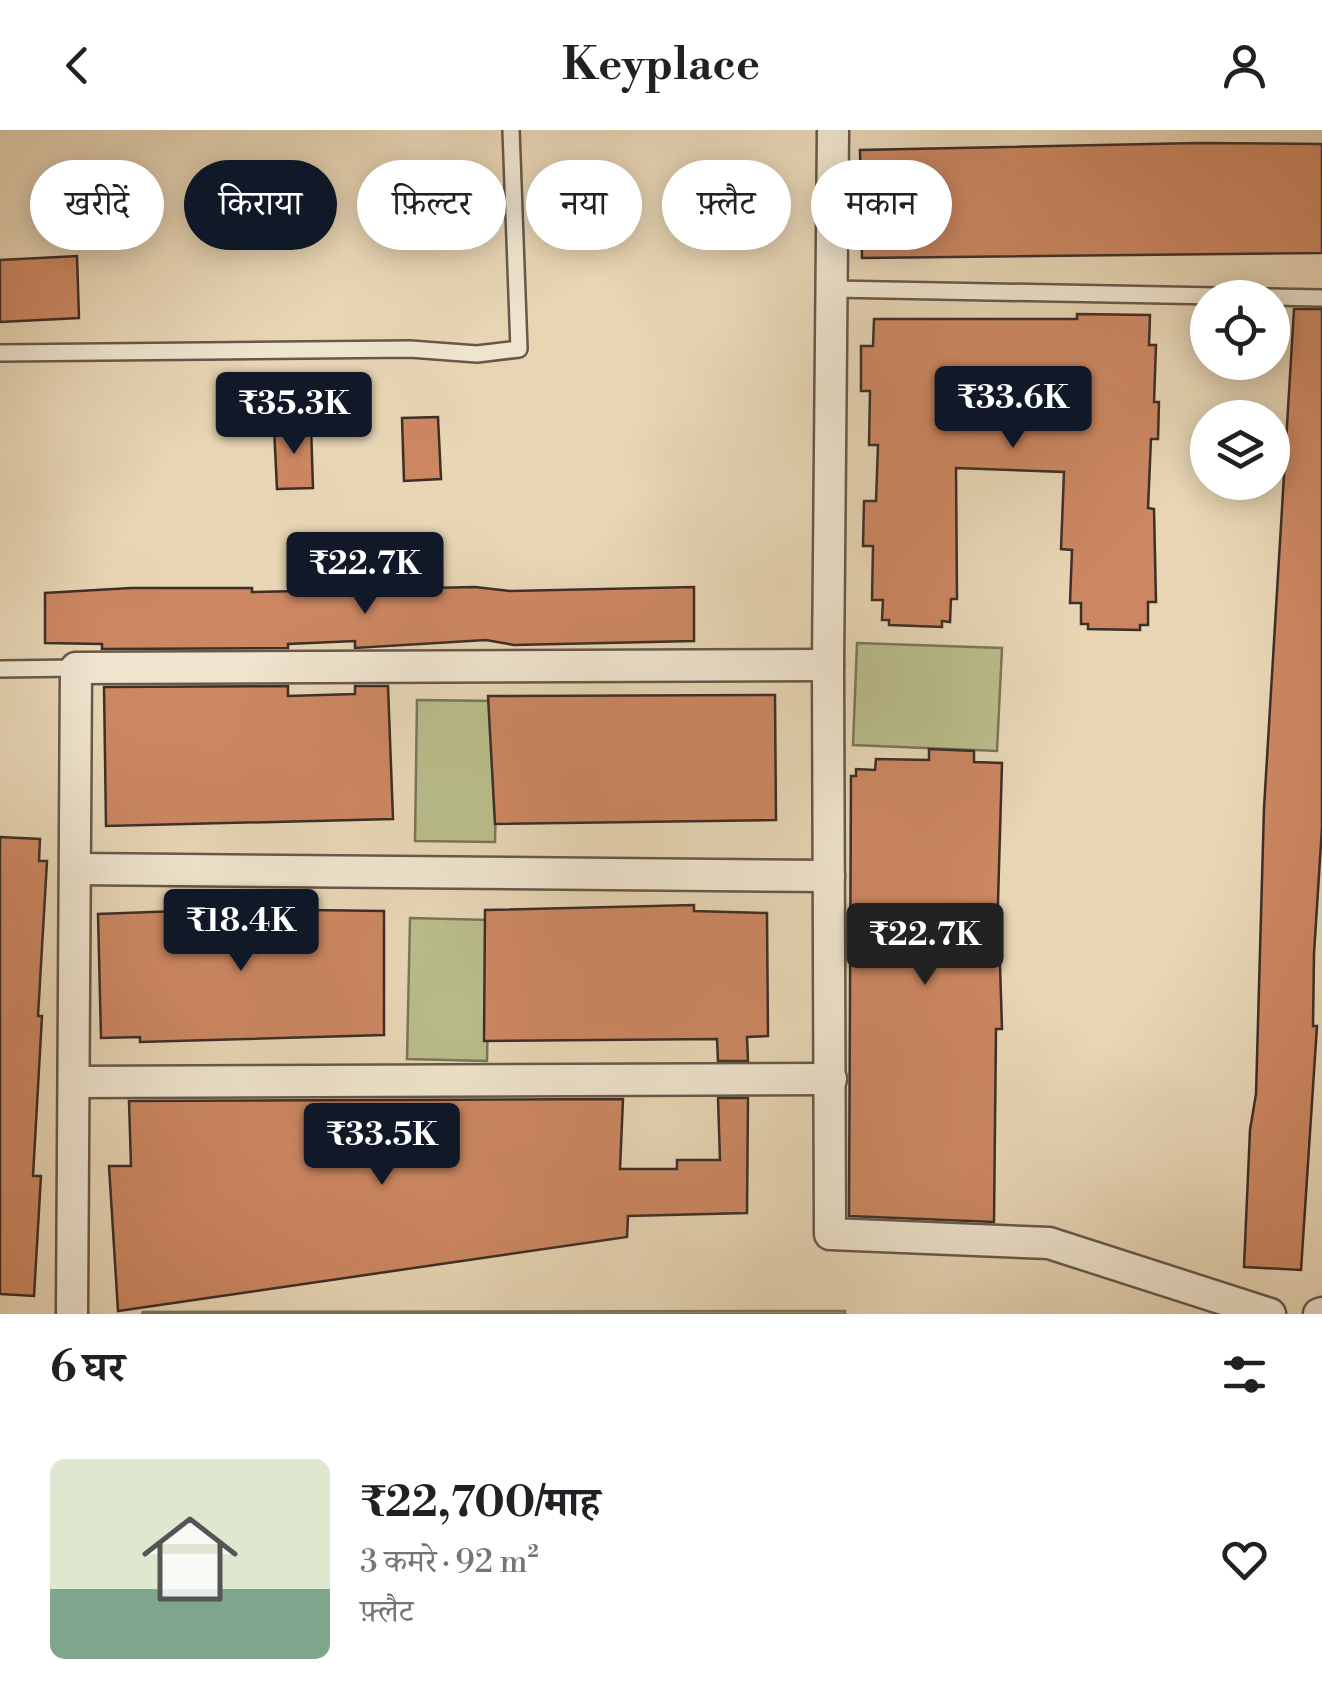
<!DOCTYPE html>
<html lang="hi">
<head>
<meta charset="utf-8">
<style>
	:root { --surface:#fff; --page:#f2f2f2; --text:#202124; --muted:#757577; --accent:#111827 }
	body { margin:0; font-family:"Libre Bodoni","Noto Serif Devanagari",serif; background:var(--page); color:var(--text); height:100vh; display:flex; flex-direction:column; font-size:38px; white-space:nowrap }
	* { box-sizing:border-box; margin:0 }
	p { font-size:32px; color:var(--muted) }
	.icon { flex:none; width:55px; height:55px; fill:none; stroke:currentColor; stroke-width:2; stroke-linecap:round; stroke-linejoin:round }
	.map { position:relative; height:1184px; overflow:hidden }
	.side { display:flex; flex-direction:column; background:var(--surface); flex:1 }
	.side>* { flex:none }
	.banner { position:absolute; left:30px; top:30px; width:1262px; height:90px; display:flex; gap:20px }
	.tools { position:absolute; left:1190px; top:150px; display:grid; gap:20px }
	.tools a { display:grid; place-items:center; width:100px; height:100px; border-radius:50%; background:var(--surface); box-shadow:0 5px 25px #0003; font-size:50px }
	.price { position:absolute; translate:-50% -85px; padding:0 22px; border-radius:10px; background:var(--accent); color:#fff; font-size:32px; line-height:65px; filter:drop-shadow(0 2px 5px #0008) }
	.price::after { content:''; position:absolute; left:50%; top:60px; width:30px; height:22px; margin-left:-15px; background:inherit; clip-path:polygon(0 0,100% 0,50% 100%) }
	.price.on { background:#222; color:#fff }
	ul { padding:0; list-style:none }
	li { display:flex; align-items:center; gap:30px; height:250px; padding:0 50px }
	li span { display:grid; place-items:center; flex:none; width:280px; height:200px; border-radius:15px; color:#555 }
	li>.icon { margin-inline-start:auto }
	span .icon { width:120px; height:120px; fill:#fffc; stroke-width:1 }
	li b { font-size:42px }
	h2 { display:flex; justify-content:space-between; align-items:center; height:120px; padding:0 50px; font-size:42px }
	.chip { padding:0 35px; border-radius:45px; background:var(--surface); box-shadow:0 5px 25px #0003; font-size:35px; line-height:90px }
	.chip.on { background:var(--accent); color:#fff }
	header { display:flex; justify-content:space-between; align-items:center; height:130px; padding:0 50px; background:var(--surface); font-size:45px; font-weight:700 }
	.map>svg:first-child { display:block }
	.green { fill:#b9bc8b; stroke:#7a765a; stroke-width:2.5 }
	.building { fill:#cc8762; stroke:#3c2f28; stroke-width:2.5 }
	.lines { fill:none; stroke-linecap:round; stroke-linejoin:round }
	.lane-casing { stroke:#67584b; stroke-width:20 }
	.street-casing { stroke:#67584b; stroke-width:35 }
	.lane { stroke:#efe4ce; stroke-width:15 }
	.street { stroke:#efe4ce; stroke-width:30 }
</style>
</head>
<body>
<header><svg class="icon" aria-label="back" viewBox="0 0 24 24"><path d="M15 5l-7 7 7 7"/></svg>Keyplace<svg class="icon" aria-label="person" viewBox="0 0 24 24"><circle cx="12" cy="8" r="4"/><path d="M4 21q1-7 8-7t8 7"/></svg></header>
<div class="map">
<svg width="1322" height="1184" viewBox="0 0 1322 1184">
	<rect width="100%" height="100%" fill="#e7d5b4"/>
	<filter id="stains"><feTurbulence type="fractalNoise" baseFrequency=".002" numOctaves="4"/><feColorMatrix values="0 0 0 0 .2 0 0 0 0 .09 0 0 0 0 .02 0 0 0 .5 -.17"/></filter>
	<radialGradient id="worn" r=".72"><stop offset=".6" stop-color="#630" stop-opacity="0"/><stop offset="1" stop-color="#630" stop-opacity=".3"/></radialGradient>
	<g class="green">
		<path d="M857 513 1002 518 997 621 853 615Z"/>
		<path d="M417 570 498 571 495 712 415 711Z"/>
		<path d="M410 788 490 790 487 931 407 929Z"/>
		<path d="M845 1181V1184H142L143 1182Z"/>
	</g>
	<g class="building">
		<path d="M1198 13 1322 14V123L862 128 860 20Z"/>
		<path d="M77 126 79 188 0 192V130Z"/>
		<path d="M1294 179H1322V697L1314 824 1313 896H1317L1301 1140 1244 1137 1250 1000 1256 964 1264 678Z"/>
		<path d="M1077 184 1150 185 1149 215H1156L1154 272H1159L1158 309H1151L1148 378 1154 379 1156 472H1148V495H1140V500L1088 499V494H1081V473H1070L1072 420 1061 419 1064 342 956 338 957 469H951L950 492 942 491V497L889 495V490H882L883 470H872L873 416H863L864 371H876L878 315H869L870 261H861V216H873L874 189H1077Z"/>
		<path d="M438 287 441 349 404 351 402 288Z"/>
		<path d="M311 296 313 358 277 359 274 297Z"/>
		<path d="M475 457 511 461 694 457V511L514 515 486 510 355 518V511L288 514V518L102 519V514L45 513V463L131 458H252V462Z"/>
		<path d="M288 556V566L355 564V556H388L393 689 106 696 104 557Z"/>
		<path d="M775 565 776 690 495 694 488 566Z"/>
		<path d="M929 619 974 621V632L1002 633 998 772 1002 899H996L994 1092 849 1086 851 646H856V639L875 640 876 629 929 630Z"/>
		<path d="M0 707 40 709 39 731H47L38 886H42L33 1046H41L34 1166 0 1164Z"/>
		<path d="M694 775V781L767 783 768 906 747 907 748 931H718L717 909 484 911 485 780Z"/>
		<path d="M234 779 384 781V905L140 912V907L101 908 98 784Z"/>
		<path d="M718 968H748L747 1083 628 1086 627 1107 118 1181 109 1036H131L129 971 623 969 620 1039H677V1030H720Z"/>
	</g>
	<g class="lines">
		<defs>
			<g id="lane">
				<path d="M833 159 1322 168"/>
				<path d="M0 223 410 219 477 224 519 219 511 0"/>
				<path d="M0 539 76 538"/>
			</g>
			<g id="street">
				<path d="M833 0 828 535 830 1104 1049 1113 1270 1184"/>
				<path d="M77 739 829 746"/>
				<path d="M75 952 831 949"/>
				<path d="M72 1184 76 538 828 535"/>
				<path d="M1319 1184 1322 1183"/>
			</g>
		</defs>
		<use href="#lane" class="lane-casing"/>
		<use href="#street" class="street-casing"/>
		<use href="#lane" class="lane"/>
		<use href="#street" class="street"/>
	</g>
	<rect width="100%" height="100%" filter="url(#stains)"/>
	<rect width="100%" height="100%" fill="url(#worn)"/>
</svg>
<div class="tools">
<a><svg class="icon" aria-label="locate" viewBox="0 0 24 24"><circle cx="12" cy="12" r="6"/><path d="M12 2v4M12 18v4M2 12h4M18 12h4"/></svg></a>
<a><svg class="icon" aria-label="layers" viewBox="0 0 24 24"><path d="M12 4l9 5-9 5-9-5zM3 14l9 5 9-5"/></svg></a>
</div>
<b class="price" style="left:1013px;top:321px">₹33.6K</b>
<b class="price" style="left:294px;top:327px">₹35.3K</b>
<b class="price" style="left:365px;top:487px">₹22.7K</b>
<b class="price" style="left:241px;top:844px">₹18.4K</b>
<b class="price on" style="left:925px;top:858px">₹22.7K</b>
<b class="price" style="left:382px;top:1058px">₹33.5K</b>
<div class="banner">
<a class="chip">खरीदें</a>
<a class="chip on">किराया</a>
<a class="chip">फ़िल्टर</a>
<a class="chip">नया</a>
<a class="chip">फ़्लैट</a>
<a class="chip">मकान</a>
</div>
</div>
<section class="side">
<h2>6 घर<svg class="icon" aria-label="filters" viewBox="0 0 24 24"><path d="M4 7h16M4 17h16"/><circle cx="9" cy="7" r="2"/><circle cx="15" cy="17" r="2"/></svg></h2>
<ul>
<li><span style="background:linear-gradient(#dfe7d0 65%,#7fa58c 0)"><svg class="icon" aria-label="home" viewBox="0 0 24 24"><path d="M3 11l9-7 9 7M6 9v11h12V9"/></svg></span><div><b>₹22,700/माह</b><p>3 कमरे · 92 m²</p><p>फ़्लैट</p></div><svg class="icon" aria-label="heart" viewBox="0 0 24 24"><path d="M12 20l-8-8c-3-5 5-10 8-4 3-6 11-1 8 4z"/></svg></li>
</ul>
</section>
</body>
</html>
